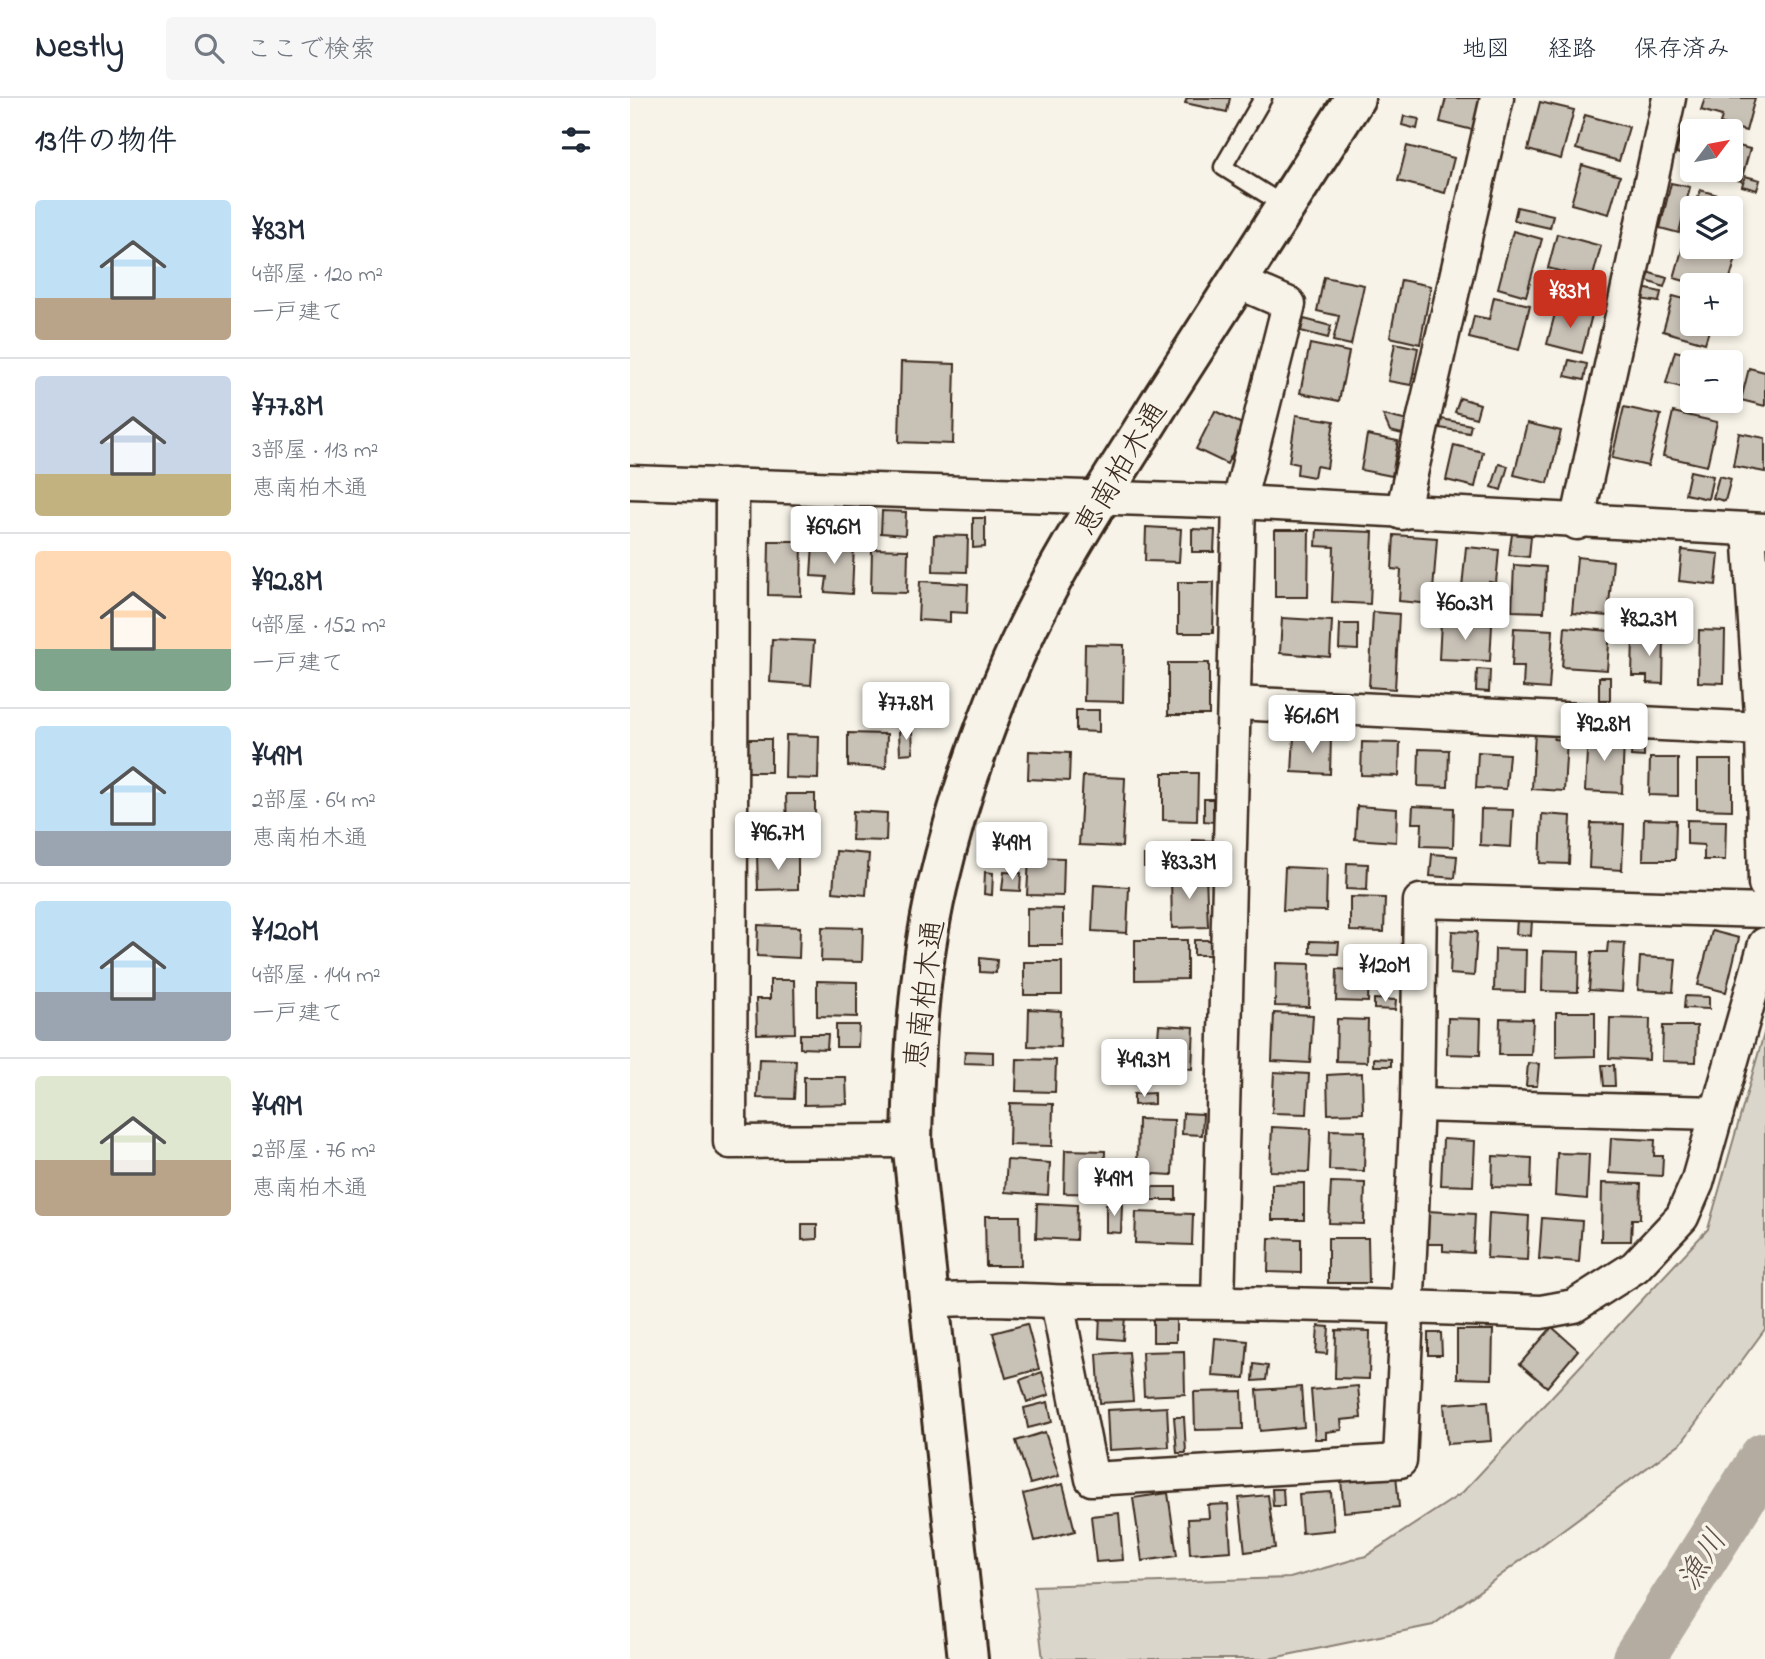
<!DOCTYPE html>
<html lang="ja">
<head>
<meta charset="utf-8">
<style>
	:root { --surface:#fff; --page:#f6f6f7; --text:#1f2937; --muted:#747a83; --line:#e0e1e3; --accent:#c8321e }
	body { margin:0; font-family:"Indie Flower","Klee One",sans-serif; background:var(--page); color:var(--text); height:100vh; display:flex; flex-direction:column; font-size:26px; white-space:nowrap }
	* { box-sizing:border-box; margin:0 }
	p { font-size:23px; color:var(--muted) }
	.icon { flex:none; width:38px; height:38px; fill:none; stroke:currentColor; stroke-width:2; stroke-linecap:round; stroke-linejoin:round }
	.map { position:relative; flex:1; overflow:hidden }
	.panel { display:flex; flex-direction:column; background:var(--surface); width:630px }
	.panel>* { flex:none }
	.needle { width:46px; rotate:58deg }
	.tools { position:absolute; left:1050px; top:21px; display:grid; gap:14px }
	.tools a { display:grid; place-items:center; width:63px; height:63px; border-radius:7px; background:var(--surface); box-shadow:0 4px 10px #0003; font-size:35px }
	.price { position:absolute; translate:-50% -60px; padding:0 16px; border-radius:7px; background:#fff; color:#222; font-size:23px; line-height:46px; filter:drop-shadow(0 2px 4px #0008) }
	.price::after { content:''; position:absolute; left:50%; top:42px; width:21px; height:16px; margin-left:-10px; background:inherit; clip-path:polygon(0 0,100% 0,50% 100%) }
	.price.selected { background:var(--accent); color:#fff }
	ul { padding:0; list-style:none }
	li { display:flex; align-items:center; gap:21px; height:175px; padding:0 35px }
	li+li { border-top:2px solid var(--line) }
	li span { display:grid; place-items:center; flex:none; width:196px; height:140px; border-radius:7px; color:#555 }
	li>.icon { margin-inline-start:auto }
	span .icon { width:84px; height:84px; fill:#fffc; stroke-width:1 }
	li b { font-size:30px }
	h2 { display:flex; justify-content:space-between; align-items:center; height:84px; padding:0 35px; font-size:30px }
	header { display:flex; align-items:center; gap:42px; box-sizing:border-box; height:98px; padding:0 35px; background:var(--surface); border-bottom:2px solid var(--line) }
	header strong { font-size:33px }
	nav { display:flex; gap:38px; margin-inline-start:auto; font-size:24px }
	.search { width:490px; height:63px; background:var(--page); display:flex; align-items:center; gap:18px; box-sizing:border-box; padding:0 24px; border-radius:7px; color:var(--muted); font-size:26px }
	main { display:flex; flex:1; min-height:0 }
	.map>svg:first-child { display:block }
	.green { fill:#dbd6cb; stroke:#8b8074; stroke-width:2 }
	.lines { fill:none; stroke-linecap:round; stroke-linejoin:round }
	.river { stroke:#b4aca0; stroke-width:52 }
	.building { fill:#c8c1b6; stroke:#3b2a1e; stroke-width:2 }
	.service-casing { stroke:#3b2a1e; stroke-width:21 }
	.minor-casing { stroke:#3b2a1e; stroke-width:37 }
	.tertiary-casing { stroke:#3b2a1e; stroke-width:44 }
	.service { stroke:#f7f3e8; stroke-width:16 }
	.minor { stroke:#f7f3e8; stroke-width:32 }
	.tertiary { stroke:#f7f3e8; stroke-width:38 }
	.labels { text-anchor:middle; stroke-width:7; stroke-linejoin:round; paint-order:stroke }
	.street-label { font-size:30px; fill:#3b2a1e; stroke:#f7f3e8 }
	.water-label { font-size:32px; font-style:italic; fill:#5f5145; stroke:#f7f3e8 }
</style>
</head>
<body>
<header>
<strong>Nestly</strong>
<div class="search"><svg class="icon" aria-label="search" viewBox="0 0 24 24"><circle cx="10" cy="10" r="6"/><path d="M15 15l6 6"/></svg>ここで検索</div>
<nav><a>地図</a><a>経路</a><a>保存済み</a></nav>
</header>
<main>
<section class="panel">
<h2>13件の物件<svg class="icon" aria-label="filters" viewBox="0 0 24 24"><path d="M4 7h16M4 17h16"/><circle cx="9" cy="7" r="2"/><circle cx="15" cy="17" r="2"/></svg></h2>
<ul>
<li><span style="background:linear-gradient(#bfe0f5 70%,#b9a48a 0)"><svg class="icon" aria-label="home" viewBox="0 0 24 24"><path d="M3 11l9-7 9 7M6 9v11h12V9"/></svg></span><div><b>¥83M</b><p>4部屋 · 120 m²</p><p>一戸建て</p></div></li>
<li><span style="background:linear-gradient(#c9d6e8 70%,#c2b280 0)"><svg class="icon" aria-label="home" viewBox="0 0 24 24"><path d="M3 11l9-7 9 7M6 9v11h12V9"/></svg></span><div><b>¥77.8M</b><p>3部屋 · 113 m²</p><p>恵南柏木通</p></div></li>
<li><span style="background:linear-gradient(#ffd9b3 70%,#7fa58c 0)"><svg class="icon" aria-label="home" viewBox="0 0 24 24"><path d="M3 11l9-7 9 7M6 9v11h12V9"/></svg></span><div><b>¥92.8M</b><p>4部屋 · 152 m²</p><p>一戸建て</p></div></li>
<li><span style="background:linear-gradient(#bfe0f5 75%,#9aa5b1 0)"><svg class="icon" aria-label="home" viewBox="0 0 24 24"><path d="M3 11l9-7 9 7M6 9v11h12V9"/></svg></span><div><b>¥49M</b><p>2部屋 · 64 m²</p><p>恵南柏木通</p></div></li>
<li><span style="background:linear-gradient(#bfe0f5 65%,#9aa5b1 0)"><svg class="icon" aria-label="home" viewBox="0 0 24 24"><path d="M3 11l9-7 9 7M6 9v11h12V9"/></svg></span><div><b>¥120M</b><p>4部屋 · 144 m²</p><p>一戸建て</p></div></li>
<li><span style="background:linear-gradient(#dfe7d0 60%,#b9a48a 0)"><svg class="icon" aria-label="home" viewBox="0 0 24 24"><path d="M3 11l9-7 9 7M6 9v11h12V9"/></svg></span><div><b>¥49M</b><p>2部屋 · 76 m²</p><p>恵南柏木通</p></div></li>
</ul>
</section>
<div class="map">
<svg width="1135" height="1561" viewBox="0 0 1135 1561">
	<rect width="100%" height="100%" fill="#f7f3e8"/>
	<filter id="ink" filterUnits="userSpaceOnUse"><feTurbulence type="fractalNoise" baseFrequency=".0143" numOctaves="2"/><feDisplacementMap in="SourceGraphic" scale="14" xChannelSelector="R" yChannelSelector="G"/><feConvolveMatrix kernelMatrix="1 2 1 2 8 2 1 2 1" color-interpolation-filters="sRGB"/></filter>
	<g filter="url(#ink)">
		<path class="green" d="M1135 932V1231L1052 1344 803 1527 638 1561H413L404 1488 660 1480 736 1458 832 1395 1078 1131Z"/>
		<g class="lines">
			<path class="river" d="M1008 1561 1135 1360"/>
		</g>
		<g class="building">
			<path d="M557 0H600L597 14 555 5Z"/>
			<path d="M816 0H851L843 32 810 24Z"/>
			<path d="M1075 0H1125L1116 33 1090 26 1092 18 1071 12Z"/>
			<path d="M910 4 944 12 931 61 898 52Z"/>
			<path d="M955 17 999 29 989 63 946 51Z"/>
			<path d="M774 18 789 21 787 31 772 27Z"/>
			<path d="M1052 32 1062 35V59L1046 55Z"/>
			<path d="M1101 46 1120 51 1111 83 1072 72H1101Z"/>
			<path d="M777 48 824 60 815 95 768 83Z"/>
			<path d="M952 67 990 78 979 116 941 106Z"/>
			<path d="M1115 78 1130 82 1127 92 1112 88Z"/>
			<path d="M1041 85 1060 89 1049 135 1030 130Z"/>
			<path d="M1070 92 1102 101 1100 110H1065Z"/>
			<path d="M887 109 923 117 920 130 884 122Z"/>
			<path d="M883 133 912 141 896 198 868 190Z"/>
			<path d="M927 136 971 148 962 182 918 170Z"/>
			<path d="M1054 145 1106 160 1098 187H1069L1044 180Z"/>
			<path d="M1020 175 1037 180 1034 189 1017 183Z"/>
			<path d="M694 179 734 187 721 247 703 243 709 218 687 213Z"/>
			<path d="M771 182 801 188 790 246 760 239Z"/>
			<path d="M1012 190 1031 194 1029 204 1010 201Z"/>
			<path d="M1043 198 1062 203V226H1081L1075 245 1033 233Z"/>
			<path d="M864 199 900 207 889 252 839 240 844 218 859 221Z"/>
			<path d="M927 208 962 217 952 255 917 246Z"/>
			<path d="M674 221 701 228 698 240 671 233Z"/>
			<path d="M765 245 788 250 781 287 758 283Z"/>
			<path d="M680 246 719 254 709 303 670 295Z"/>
			<path d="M1045 253 1080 262 1062 264V292L1036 285Z"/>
			<path d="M939 262 957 266 954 282 935 278Z"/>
			<path d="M271 264 325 266 323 346 269 344Z"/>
			<path d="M1119 270 1135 274V308L1111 302Z"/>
			<path d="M830 300 850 306 846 320 825 314Z"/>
			<path d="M994 309 1031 317 1018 368 982 360Z"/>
			<path d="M585 313 616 328 597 366 566 351Z"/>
			<path d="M1043 314 1087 324 1077 368 1033 358Z"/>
			<path d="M666 317 704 323 697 370 686 368 684 379 667 376 668 366 659 364Z"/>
			<path d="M753 317 782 324 780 338 760 333Z"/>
			<path d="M812 321 841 327 839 335 810 330Z"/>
			<path d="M897 325 931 333 918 385 884 377Z"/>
			<path d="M1109 335 1135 340V374L1103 368Z"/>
			<path d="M737 337 768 343 762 378 731 372Z"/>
			<path d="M824 347 853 354 845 389 816 382Z"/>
			<path d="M869 366 878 368 871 392 862 389Z"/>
			<path d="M1060 373 1083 378 1078 401 1055 396Z"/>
			<path d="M1089 378 1101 381 1095 403 1083 400Z"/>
			<path d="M215 412H233L232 436H215Z"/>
			<path d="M252 413 276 414 275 437 251 435Z"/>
			<path d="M343 420H355V449L343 450Z"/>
			<path d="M516 429 551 431 549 464 515 463Z"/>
			<path d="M562 431 585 432 584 454H562Z"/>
			<path d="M645 432H679L678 499H645Z"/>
			<path d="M687 432 743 434 740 506 702 504 704 449 686 448Z"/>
			<path d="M882 436 901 438 899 459 879 457Z"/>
			<path d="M304 437 338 438 337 474 303 473Z"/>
			<path d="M764 437 807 440 802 506 769 503 771 472 762 471Z"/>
			<path d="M139 443H172L171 498 138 497Z"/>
			<path d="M183 445 224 447 222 496 195 494 197 479 181 478Z"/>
			<path d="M836 449 869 452 866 485 859 484 857 502 831 500Z"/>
			<path d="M242 451 278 452 277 495 241 494Z"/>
			<path d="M1052 452 1089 456 1086 487 1049 483Z"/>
			<path d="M947 459 983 463 978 518 942 515Z"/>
			<path d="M884 467 916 469 914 514 882 513Z"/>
			<path d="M290 483 338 486 337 515 320 514V524L288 522Z"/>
			<path d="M548 484H584L583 535H548Z"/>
			<path d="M743 514 769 516 765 591 739 589Z"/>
			<path d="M652 520 702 523 700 559 650 555Z"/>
			<path d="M811 524 862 527 860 563 809 561Z"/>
			<path d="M710 526H728V552L709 551Z"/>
			<path d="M935 529 980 533 977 572 932 569Z"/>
			<path d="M884 530 923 532 919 591 893 589 894 568H882Z"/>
			<path d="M1069 532 1095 533 1094 585 1068 584Z"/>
			<path d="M1003 537 1034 538 1033 586 1017 585V578H1002Z"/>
			<path d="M142 541 184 543 181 587 140 584Z"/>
			<path d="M455 546 494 547 493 604 454 603Z"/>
			<rect x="538" y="565" width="41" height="52"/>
			<path d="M847 571 860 572 859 594 846 593Z"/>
			<rect x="969" y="579" width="11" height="23"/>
			<path d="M446 612H469V634L446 633Z"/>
			<path d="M282 632 283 655 270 656 269 633Z"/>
			<path d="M905 633 925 634 924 641 937 642 934 693 902 691Z"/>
			<path d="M958 634 983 635 982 641 994 642 992 695 955 693Z"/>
			<path d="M218 635 257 636 256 670 218 668Z"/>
			<path d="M156 637 189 638 188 681 155 680Z"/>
			<path d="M664 638 701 639 700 676 662 674Z"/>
			<rect x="117" y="641" width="24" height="33"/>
			<path d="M732 644 770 645 769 678 731 677Z"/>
			<path d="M1002 646 1014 647V659L1001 658Z"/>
			<path d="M789 651 819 652 818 689 788 688Z"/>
			<path d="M399 653 440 655 439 683 398 681Z"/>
			<path d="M848 654 879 656 876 691 846 690Z"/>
			<path d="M1020 660H1048V698L1019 697Z"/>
			<path d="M1067 662H1102V712L1067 711Z"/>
			<path d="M533 675H568L567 723 533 722Z"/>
			<path d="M453 678 495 680 492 749 449 747Z"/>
			<path d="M156 696H185V735H157Z"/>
			<path d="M574 701H583V724L574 723Z"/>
			<path d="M727 708 767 711 766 744 725 741Z"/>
			<path d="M783 708 824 710 823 749 791 748 792 725H782Z"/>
			<path d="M851 711 883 712 881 749 850 747Z"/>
			<path d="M223 713 257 715 256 743 222 742Z"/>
			<path d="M912 716 941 718 939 766 910 765Z"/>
			<path d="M1014 721 1046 722 1045 762H1013Z"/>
			<path d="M1057 722 1096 723 1095 762H1074V747L1057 746Z"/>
			<path d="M961 725 994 726 992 772 959 770Z"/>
			<path d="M563 742 583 743 582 759 562 758Z"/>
			<path d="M206 753 239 756 236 797 203 794Z"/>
			<path d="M802 756 827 758 825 780 800 778Z"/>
			<path d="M127 757H168V791L128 792Z"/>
			<rect x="514" y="757" width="37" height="12"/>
			<path d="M399 759 434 760 433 798 397 797Z"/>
			<path d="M717 765 738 766 737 792 716 791Z"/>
			<path d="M655 769 697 771 696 813 653 812Z"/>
			<path d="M355 774 363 775 362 797 354 796Z"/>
			<path d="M374 774 391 775 390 793 372 792Z"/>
			<path d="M576 776 578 829 542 830 541 777Z"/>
			<path d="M464 787 499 789 497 835 462 833Z"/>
			<path d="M720 799 755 800 754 834 720 833Z"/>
			<path d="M397 810 433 811V847H397Z"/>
			<path d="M887 821 902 822 901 838 886 836Z"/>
			<path d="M128 827 170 829 169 860 127 858Z"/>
			<path d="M192 829 233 830 232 864 191 863Z"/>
			<path d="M822 833 847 834 844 878 820 876Z"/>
			<path d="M1082 833 1109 840 1096 894 1068 887Z"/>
			<path d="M505 842H557V881L505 882Z"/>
			<rect x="564" y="842" width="16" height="15"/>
			<path d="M680 843 709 844 708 856 680 855Z"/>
			<path d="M978 844 995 845 992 894 959 892 962 854H977Z"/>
			<path d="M865 851 896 852 895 894 864 893Z"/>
			<path d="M913 853 949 854 948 894 912 893Z"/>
			<path d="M1010 859 1046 861 1043 894 1008 892Z"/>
			<path d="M350 860 367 862 366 875 350 874Z"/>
			<rect x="394" y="864" width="38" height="33"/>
			<path d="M646 865 680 866 679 909 645 908Z"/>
			<path d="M707 871 739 873 738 904 706 903Z"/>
			<path d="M140 882H164L165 935 127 936 126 901H140Z"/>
			<path d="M187 883 227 884V919L187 918Z"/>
			<path d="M1055 898 1079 899V911L1054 910Z"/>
			<path d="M744 901 766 902 765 912 744 911Z"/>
			<path d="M399 911 431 913 430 949 398 948Z"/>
			<path d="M926 914H965V958L926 959Z"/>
			<path d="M644 915 683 917 680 965 642 963Z"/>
			<path d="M818 920 851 921 850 957 817 956Z"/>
			<path d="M870 920 903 921 901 957H869Z"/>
			<path d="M980 920 1020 921 1019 962 979 960Z"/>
			<path d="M707 921 738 922 737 964 706 963Z"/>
			<path d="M206 927H229L228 949H206Z"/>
			<path d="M529 927 564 929 562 971 550 970 549 984 525 983Z"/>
			<path d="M1033 928H1067L1066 964 1032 963Z"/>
			<path d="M170 936H198L197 951 170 950Z"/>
			<path d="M335 953 363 954V966L334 965Z"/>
			<path d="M744 960 761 961V968H744Z"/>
			<path d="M129 961 166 962 164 1001 127 1000Z"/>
			<path d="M387 961 426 962 425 994 386 993Z"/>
			<path d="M898 965 909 966 907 988H896Z"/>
			<path d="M972 967H984L985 988H974Z"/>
			<path d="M644 974 679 976 677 1016 642 1015Z"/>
			<path d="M732 975 733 1015 698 1016 697 977Z"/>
			<path d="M174 979H216L217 1006 174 1007Z"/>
			<path d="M524 995V1006L504 1007V996Z"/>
			<path d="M380 1005 423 1006 422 1048 379 1047Z"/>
			<path d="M553 1015 573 1016 572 1037 552 1036Z"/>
			<path d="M508 1021 544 1022 542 1077 507 1075Z"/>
			<path d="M642 1029 681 1031 679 1074 640 1073Z"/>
			<path d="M700 1032 735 1033 734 1073 699 1072Z"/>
			<path d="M981 1040 1025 1042 1024 1058H1033L1032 1078 979 1075Z"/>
			<path d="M813 1041 845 1043 843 1088 811 1087Z"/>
			<path d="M435 1052 475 1053 474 1096 434 1095Z"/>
			<path d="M927 1055 959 1056 957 1101 925 1098Z"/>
			<path d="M863 1058 902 1060 901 1090 862 1089Z"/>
			<path d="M377 1062 420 1065 418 1097 375 1094Z"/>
			<path d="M701 1084 735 1085 734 1126 699 1125Z"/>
			<path d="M674 1085V1122H642V1086Z"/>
			<path d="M972 1085 1011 1086 1010 1121H1002L1001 1143H971Z"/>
			<rect x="522" y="1089" width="24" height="13"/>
			<path d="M407 1105 447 1107 446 1142 406 1140Z"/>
			<path d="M476 1106H492L491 1135 476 1134Z"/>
			<path d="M798 1113 845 1116 843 1155 813 1153V1146H797Z"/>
			<path d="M506 1114 563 1116 562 1147 505 1145Z"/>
			<path d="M859 1115 899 1118 897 1162 857 1160Z"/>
			<path d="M355 1118H390L391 1168H356Z"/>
			<path d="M912 1120 952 1123 949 1164 909 1161Z"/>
			<path d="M172 1126H187V1141L172 1142Z"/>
			<path d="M639 1140 671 1141V1175L638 1174Z"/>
			<path d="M698 1140H738L739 1185H698Z"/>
			<path d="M470 1217 495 1219 493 1242 469 1240Z"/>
			<rect x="523" y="1222" width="23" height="22"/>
			<path d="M397 1226 409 1271 376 1280 363 1235Z"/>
			<path d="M688 1228 699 1229 697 1256 686 1255Z"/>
			<path d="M922 1229 948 1252 917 1289 890 1266Z"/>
			<path d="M706 1232 740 1233 739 1281 705 1280Z"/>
			<path d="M827 1232H863L862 1281 827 1280Z"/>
			<path d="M798 1235H811L812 1257H798Z"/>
			<path d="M585 1240 618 1243 615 1280 582 1278Z"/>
			<path d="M554 1253 555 1296 514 1298 512 1254Z"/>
			<path d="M499 1254 503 1303 470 1305 467 1256Z"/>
			<path d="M624 1266 638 1268 636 1282 623 1283Z"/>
			<path d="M412 1274 419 1297 397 1304 390 1282Z"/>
			<path d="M728 1288 731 1320 711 1322 712 1332 696 1334V1341H685L681 1292Z"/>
			<path d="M671 1289 674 1329 630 1333 627 1292Z"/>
			<path d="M612 1293 613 1331 565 1332 564 1294Z"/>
			<path d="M858 1303 861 1343 817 1346 814 1306Z"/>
			<path d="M418 1304 422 1324 398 1330 394 1310Z"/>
			<path d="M537 1309 539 1349 479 1352 477 1312Z"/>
			<path d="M544 1319H554L556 1355H547Z"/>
			<path d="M415 1334 429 1378 400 1386 386 1343Z"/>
			<path d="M766 1376 769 1409 714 1414 711 1382Z"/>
			<path d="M433 1386 445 1433 405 1443 393 1396Z"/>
			<path d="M642 1391H653L654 1408H643Z"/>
			<path d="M701 1394 704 1432 672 1435 669 1396Z"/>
			<path d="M538 1395 547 1458 512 1463 503 1400Z"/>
			<path d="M638 1397 645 1450 615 1454 609 1400Z"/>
			<path d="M598 1406 601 1453 560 1456 558 1421 579 1420 578 1407Z"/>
			<path d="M489 1415 493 1462 466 1464 461 1418Z"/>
		</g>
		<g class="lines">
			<defs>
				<path id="service" d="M633 0 593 69 655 108"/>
				<g id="minor">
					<path d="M0 384 609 404 1135 432"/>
					<path d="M102 387 100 1044 282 1043"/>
					<path d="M772 415 867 0"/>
					<path d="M947 425 1039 0"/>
					<path d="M1119 432 1132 631 1135 786"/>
					<path d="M606 605 1132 631"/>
					<path d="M787 1007 1087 1015"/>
					<path d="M302 1203C356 1198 411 1204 466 1204 614 1204 762 1208 911 1214L944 1208 1005 1169 1052 1119 1067 1085 1135 846"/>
					<path d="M427 1204 462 1381 770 1363 787 1007 790 803 1135 813"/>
					<path d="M588 1204 609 404 659 206 606 183"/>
				</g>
				<path id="tertiary" d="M338 1561 282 1043C284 958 288 873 307 790 329 696 367 586 412 501 448 431 493 365 534 298 597 198 661 99 725 0"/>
			</defs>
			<use href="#service" class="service-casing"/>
			<use href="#minor" class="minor-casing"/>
			<use href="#tertiary" class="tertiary-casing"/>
			<use href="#service" class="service"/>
			<use href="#minor" class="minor"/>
			<use href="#tertiary" class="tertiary"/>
		</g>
	</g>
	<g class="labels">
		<g class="street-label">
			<text transform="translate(490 370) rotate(-59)" y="10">恵南柏木通</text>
			<text transform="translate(294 896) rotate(-83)" y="10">恵南柏木通</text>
		</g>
		<g class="water-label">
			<text transform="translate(1071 1461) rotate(-58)" y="11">漁川</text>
		</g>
	</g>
</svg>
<div class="tools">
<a><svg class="needle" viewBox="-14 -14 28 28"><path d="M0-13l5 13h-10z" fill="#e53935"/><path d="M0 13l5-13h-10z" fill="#747a83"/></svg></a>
<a><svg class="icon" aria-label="layers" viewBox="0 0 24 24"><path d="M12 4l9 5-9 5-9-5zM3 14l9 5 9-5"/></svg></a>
<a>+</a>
<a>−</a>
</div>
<b class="price selected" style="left:940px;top:232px">¥83M</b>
<b class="price" style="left:204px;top:468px">¥69.6M</b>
<b class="price" style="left:835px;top:544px">¥60.3M</b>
<b class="price" style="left:1019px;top:560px">¥82.3M</b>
<b class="price" style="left:276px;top:644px">¥77.8M</b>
<b class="price" style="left:682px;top:657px">¥61.6M</b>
<b class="price" style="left:974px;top:665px">¥92.8M</b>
<b class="price" style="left:148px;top:774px">¥96.7M</b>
<b class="price" style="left:382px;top:784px">¥49M</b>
<b class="price" style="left:559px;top:803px">¥83.3M</b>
<b class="price" style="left:755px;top:906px">¥120M</b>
<b class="price" style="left:514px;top:1001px">¥49.3M</b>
<b class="price" style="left:484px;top:1120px">¥49M</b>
</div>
</main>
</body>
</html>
